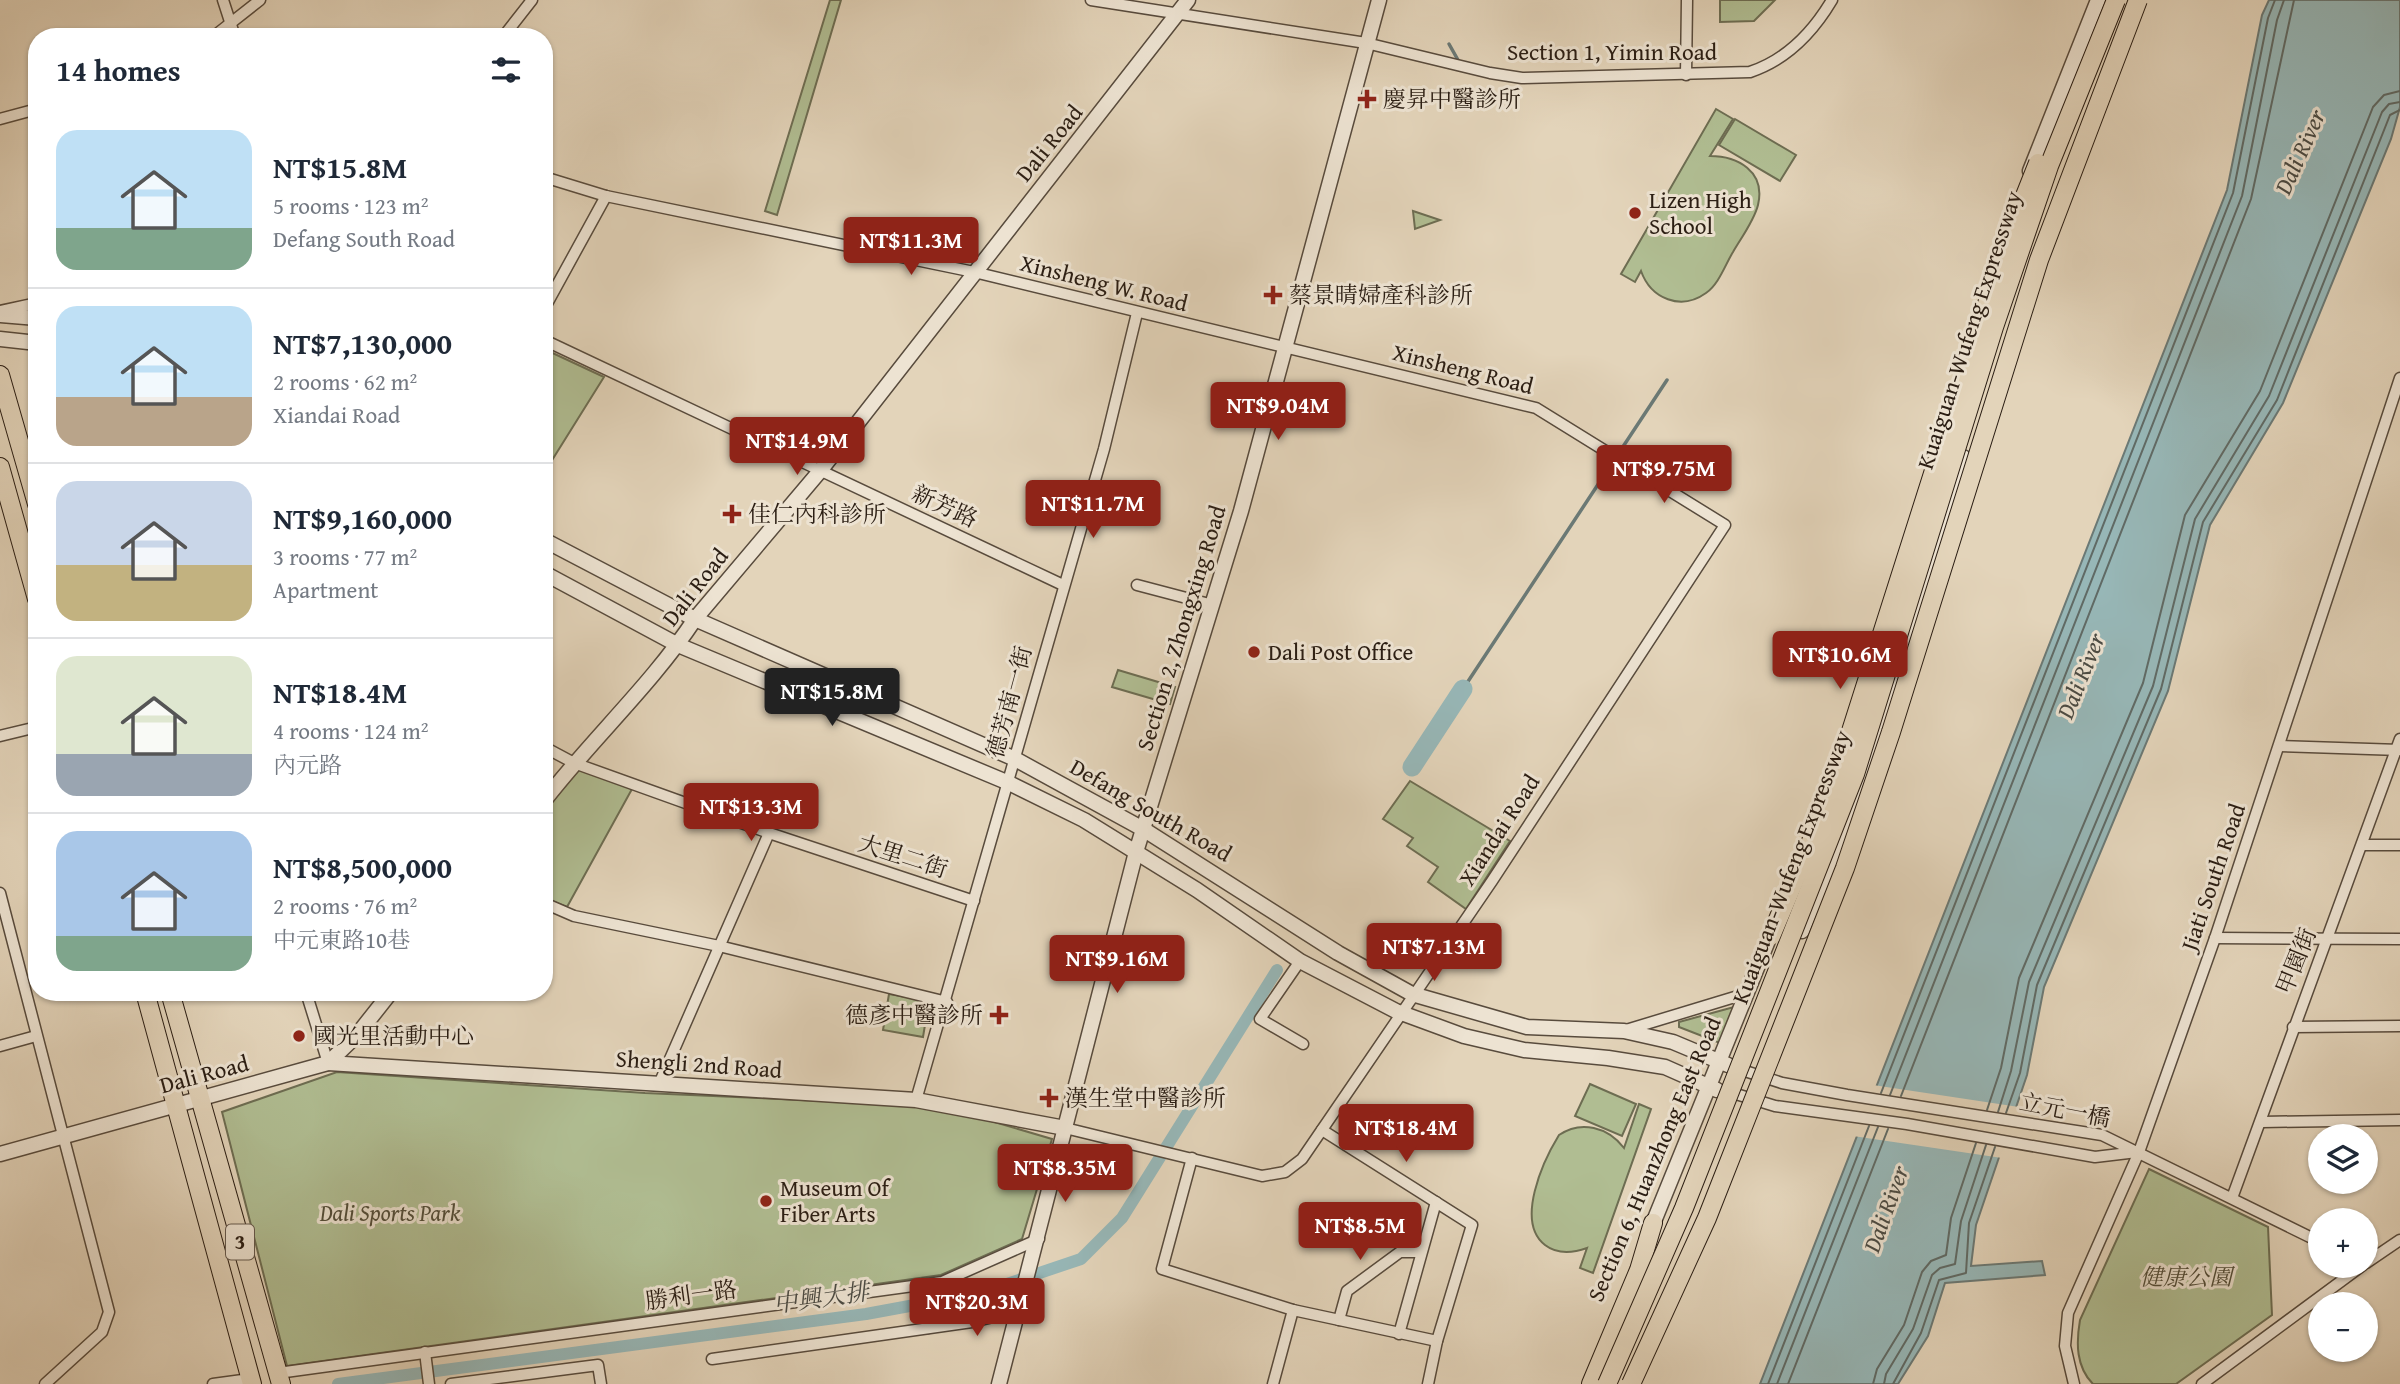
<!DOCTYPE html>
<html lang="en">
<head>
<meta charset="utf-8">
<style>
	:root { --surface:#fff; --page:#f2f2f3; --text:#1f2937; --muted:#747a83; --line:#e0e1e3; --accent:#8f2418 }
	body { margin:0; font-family:"Gentium Book Plus","Noto Serif TC",serif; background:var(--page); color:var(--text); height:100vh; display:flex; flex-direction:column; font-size:26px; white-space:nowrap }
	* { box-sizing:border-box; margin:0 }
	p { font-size:23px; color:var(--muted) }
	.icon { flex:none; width:38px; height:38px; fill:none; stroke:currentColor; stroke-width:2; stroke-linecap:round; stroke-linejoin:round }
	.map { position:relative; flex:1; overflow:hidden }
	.drawer { position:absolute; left:28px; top:28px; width:525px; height:973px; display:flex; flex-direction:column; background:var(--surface); border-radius:28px; box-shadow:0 2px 5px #0004 }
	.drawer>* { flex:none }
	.controls { position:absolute; left:2308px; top:1124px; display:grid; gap:14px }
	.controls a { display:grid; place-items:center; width:70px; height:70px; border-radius:50%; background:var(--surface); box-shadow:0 2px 5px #0004; font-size:35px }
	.price { position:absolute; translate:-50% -60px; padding:0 16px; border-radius:7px; background:var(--accent); color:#fff; font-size:23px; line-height:46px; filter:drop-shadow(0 2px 4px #0008) }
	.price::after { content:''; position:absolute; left:50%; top:42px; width:21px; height:16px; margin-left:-10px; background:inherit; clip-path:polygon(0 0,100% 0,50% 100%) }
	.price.selected { background:#222; color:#fff }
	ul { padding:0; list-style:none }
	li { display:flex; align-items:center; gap:21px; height:175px; padding:0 28px }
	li+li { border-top:2px solid var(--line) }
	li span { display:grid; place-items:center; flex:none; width:196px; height:140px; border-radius:21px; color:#555 }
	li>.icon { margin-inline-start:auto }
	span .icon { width:84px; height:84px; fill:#fffc; stroke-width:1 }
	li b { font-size:30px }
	h2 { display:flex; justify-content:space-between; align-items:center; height:84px; padding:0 28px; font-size:30px }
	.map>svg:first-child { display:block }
	.green { fill:#b0bd92; stroke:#6d6d52; stroke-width:2 }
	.water { fill:#97b7b7; stroke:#6b7975; stroke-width:2 }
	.pier { fill:#e3d4ba }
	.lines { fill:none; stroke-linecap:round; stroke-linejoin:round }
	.shore { stroke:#606a65; stroke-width:2 }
	.stream { stroke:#6b7975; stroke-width:3.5 }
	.canal { stroke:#97b7b7; stroke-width:12 }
	.river { stroke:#97b7b7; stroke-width:19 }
	.minor-casing { stroke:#584b3d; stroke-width:13 }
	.tertiary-casing { stroke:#584b3d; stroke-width:17 }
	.primary-casing { stroke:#2a1d13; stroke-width:20 }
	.trunk-casing { stroke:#2a1d13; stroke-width:20 }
	.minor { stroke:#ede3d2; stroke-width:10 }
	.tertiary { stroke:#ede3d2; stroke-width:14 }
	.primary { stroke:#e3d4ba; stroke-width:18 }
	.trunk { stroke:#e3d4ba; stroke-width:18 }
	.trunk-bridge-casing { stroke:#2a1d13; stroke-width:20; stroke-linecap:butt }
	.trunk-bridge { stroke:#e3d4ba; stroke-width:18 }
	.poi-dot { fill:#8f2418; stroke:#ede3d2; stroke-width:2.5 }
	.labels { text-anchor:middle; stroke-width:6; stroke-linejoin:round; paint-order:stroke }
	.shield { fill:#ede3d2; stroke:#64584c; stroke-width:2 }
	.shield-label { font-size:21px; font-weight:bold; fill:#2a1d13 }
	.street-label { font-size:23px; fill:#2a1d13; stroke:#ede3d2 }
	.poi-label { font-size:23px; fill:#2a1d13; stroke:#ede3d2; text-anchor:start }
	.park-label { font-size:23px; font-style:italic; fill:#524d39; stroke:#ede3d2 }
	.water-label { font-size:24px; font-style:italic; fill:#4b4b44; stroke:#ede3d2 }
</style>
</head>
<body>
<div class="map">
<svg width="2400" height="1384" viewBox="0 0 2400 1384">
	<rect width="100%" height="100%" fill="#e3d4ba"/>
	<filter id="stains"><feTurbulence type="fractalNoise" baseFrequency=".00286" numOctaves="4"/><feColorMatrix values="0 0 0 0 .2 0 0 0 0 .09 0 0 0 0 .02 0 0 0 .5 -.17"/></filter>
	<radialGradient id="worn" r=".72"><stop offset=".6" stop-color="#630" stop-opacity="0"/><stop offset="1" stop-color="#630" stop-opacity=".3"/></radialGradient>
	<g class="green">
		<path d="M830 0H841L777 215 765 211Z"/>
		<path d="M1720 0H1775L1754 21 1720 22Z"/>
		<path d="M1716 109 1733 119 1710 156C1737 156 1766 171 1758 205 1754 221 1741 238 1733 252 1725 265 1719 284 1706 293 1681 311 1651 299 1641 271L1635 282 1621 274Z"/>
		<path d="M1735 119 1796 155 1780 181 1719 145Z"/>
		<path d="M1413 211 1440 220 1415 229Z"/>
		<path d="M544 349 604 377 544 473Z"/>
		<path d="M1118 670 1175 687 1170 704 1112 687Z"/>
		<path d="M574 767 632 789 567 907 544 898V807Z"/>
		<path d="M1410 781 1510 841 1466 909 1428 882 1438 867 1407 846 1413 838 1383 819Z"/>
		<path d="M889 994 929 1001 923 1037 883 1030Z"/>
		<path d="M1734 1007 1720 1043 1679 1027V1022Z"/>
		<path d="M337 1072 645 1093 913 1105 974 1116 1052 1139 1022 1239 941 1275 287 1366 222 1112Z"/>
		<path d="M1590 1084 1636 1104 1622 1136 1575 1116Z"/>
		<path d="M1639 1104 1651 1109 1593 1273 1580 1268 1587 1248C1573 1253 1558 1255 1545 1245 1515 1222 1543 1161 1559 1135 1581 1120 1608 1127 1624 1148Z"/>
		<path d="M2149 1169 2268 1227 2272 1315 2176 1384H2093C2076 1367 2076 1343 2080 1320Z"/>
	</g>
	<path class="water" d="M2269 0H2400V107L2391 139 2283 403 2210 525 2168 691 2044 987 2027 1075 1976 1225 1971 1266 2042 1261 2045 1275 1945 1283 1928 1336 1898 1384H1760L2227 190 2262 15Z"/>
	<path class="pier" d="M1873 1085 2019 1107 2002 1158 1853 1136Z"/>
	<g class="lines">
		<g class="shore">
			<path d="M1881 1093 2233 193 2268 18 2275 0"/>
			<path d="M1890 1095 2242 196 2277 20 2284 0"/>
			<path d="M1901 1096 2251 199 2294 0"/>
			<path d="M1987 1110 2001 1068 2019 978 2143 683 2185 515 2260 391 2373 107 2384 95 2400 91"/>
			<path d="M1998 1112 2011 1071 2029 982 2153 686 2195 519 2269 396 2382 112 2389 104 2400 102"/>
			<path d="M2006 1113 2020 1073 2037 985 2161 689 2203 522 2277 400 2390 115 2400 110"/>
			<path d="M1768 1384 1869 1126"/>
			<path d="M1777 1384 1878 1127"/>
			<path d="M1788 1384 1888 1129"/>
			<path d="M1873 1384 1877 1369 1904 1325 1922 1272 1931 1261 1946 1255 1951 1218 1976 1143"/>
			<path d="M1884 1384 1886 1374 1913 1329 1932 1275 1940 1268 1955 1264 1961 1221 1986 1145"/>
			<path d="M1893 1384 1921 1333 1939 1280 1966 1273 1969 1223 1995 1147"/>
		</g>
		<g class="stream">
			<path d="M1449 44 1458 60"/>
			<path d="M1463 689 1667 380"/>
		</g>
		<path class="canal" d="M338 1384 866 1314 980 1293 1081 1259 1122 1218 1277 970"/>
		<path class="river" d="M1412 767 1463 689"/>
		<defs>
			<g id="minor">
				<path d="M223 0 235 37"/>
				<path d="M1091 0 1366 43 1490 73 1522 78 1750 72C1786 60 1813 32 1832 0"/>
				<path d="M213 37 260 0"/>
				<path d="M503 37 532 0"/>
				<path d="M1686 75 1687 0"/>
				<path d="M0 119 37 109"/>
				<path d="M544 177 606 196 974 272 1536 408 1725 525 1492 881 1302 1159 1285 1172 1262 1176 1065 1128"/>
				<path d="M544 309 606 196"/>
				<path d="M0 311 37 303"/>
				<path d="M544 340 1063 585"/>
				<path d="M1137 585 1213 605"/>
				<path d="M0 736 37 727"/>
				<path d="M2279 746 2400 750"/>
				<path d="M544 747 574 763 769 833 974 901"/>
				<path d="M2363 845H2400"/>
				<path d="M0 893 109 1312 102 1332 45 1384"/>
				<path d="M544 903 574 916 719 946 947 1002"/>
				<path d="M2215 938 2400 939"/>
				<path d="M1300 961 1260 1019 1303 1044"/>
				<path d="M306 992 328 1063"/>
				<path d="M2293 1027 2400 1026"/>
				<path d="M1626 1030 1748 993"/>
				<path d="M0 1046 36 1036"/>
				<path d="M1745 1071 1782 1083 1847 1095 2102 1135 2320 1242"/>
				<path d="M659 1084 769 833"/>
				<path d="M1736 1094 1775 1106 1907 1124 2095 1157 2137 1152"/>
				<path d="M916 1100 1104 449 1137 313"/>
				<path d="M2262 1122 2400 1120"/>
				<path d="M1322 1130 1472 1225 1437 1341 1428 1384"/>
				<path d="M1192 1158 1162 1269 1293 1310 1437 1341"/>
				<path d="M2232 1198 2400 739"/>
				<path d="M2366 1263 2400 1240"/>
				<path d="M923 1284 928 1328"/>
				<path d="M1339 1320 1347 1291 1400 1252H1421"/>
				<path d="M1399 1334 1436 1202"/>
				<path d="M425 1352 429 1384"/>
				<path d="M712 1359 972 1322 1018 1311"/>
				<path d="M278 1373 942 1282 1039 1239"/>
				<path d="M213 1384 250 1379"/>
				<path d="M451 1384 598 1365 601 1384"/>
				<path d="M1273 1384 1293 1310"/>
				<path d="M2074 1384 2065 1346 2068 1313 2139 1152 2215 938 2400 378"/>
				<path d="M2202 1384 2363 1265"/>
			</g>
			<g id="tertiary">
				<path d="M2030 171 2098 0"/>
				<path d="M0 315 37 318"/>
				<path d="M0 339 37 343"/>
				<path d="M544 540 695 619 1015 759 1143 829 1338 953 1412 994 1527 1027 1624 1031 1673 1042 1728 1065"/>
				<path d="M544 573 678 645 1009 783 1084 820 1197 890 1300 961 1396 1011 1464 1036 1524 1050 1608 1058 1665 1067 1717 1090"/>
				<path d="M544 801C592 739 652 684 695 619L820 471 1188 0"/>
				<path d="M1802 931 1851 812 1963 457"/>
				<path d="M328 1063 916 1100 1065 1128"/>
				<path d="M0 1154 328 1063 357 1035 391 992"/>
				<path d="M1650 1231 1774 926"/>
				<path d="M999 1384 1136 852 1241 511 1379 0"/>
			</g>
			<g id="primary">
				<path d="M0 375 37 504"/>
				<path d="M0 467 37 599"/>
				<path d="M145 992 252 1384"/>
				<path d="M170 992 281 1384"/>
			</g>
			<path id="trunk" d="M1591 1384 1639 1270 1653 1223"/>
		</defs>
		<use href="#minor" class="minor-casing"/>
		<use href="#tertiary" class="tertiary-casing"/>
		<use href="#primary" class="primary-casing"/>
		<use href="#trunk" class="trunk-casing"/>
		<use href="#minor" class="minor"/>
		<use href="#tertiary" class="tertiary"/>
		<use href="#primary" class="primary"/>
		<use href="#trunk" class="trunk"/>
		<defs>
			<g id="trunk-bridge">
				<path d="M1771 936 1831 794 2007 241 2038 163"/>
				<path d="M1607 1384 1684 1208 1855 774 1994 327 2049 166 2116 0"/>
				<path d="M1631 1384 1707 1218 1845 868 1891 732 2039 260 2138 0"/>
			</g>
		</defs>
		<use href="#trunk-bridge" class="trunk-bridge-casing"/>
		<use href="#trunk-bridge" class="trunk-bridge"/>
	</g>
	<g class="poi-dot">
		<path d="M1363.5 88.5h7v7h7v7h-7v7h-7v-7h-7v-7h7z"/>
		<circle cx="1635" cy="213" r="7"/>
		<path d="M1269.5 284.5h7v7h7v7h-7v7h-7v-7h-7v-7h7z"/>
		<path d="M728.5 503.5h7v7h7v7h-7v7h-7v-7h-7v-7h7z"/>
		<circle cx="1254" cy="652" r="7"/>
		<path d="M995.5 1004.5h7v7h7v7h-7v7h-7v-7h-7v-7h7z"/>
		<circle cx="299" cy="1036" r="7"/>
		<path d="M1045.5 1087.5h7v7h7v7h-7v7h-7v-7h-7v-7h7z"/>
		<circle cx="766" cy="1201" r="7"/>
	</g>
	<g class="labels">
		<rect class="shield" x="226" y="1224.5" width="28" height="35" rx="5"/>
		<g class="shield-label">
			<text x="240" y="1249">3</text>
		</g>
		<g class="street-label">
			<text x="1612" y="60">Section 1, Yimin Road</text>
			<text transform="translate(1049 143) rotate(-51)" y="8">Dali Road</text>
			<text transform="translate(1104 283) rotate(14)" y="8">Xinsheng W. Road</text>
			<text transform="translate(1969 330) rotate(-72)" y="8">Kuaiguan-Wufeng Expressway</text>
			<text transform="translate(1463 369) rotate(14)" y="8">Xinsheng Road</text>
			<text transform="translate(945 506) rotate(25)" y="8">新芳路</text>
			<text transform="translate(695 587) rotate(-52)" y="8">Dali Road</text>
			<text transform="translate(1181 628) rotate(-73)" y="8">Section 2, Zhongxing Road</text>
			<text transform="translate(1009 702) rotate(-75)" y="8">德芳南一街</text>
			<text transform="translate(1151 810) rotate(30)" y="8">Defang South Road</text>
			<text transform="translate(1499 830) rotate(-57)" y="8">Xiandai Road</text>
			<text transform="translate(903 856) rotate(18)" y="8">大里二街</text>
			<text transform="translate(1791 867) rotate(-69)" y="8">Kuaiguan-Wufeng Expressway</text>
			<text transform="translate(2213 877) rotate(-71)" y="8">Jiati South Road</text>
			<text transform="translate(2296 961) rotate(-68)" y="8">甲園街</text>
			<text transform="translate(699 1064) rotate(4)" y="8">Shengli 2nd Road</text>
			<text transform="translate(204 1074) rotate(-15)" y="8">Dali Road</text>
			<text transform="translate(2065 1110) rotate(11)" y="8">立元一橋</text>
			<text transform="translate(1654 1159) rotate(-67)" y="8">Section 6, Huanzhong East Road</text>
			<text transform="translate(691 1295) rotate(-8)" y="8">勝利一路</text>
		</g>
		<g class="poi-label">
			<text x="1383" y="107">慶昇中醫診所</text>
			<text x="1649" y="208">Lizen High<tspan x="1649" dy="26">School</tspan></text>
			<text x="1289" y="303">蔡景晴婦產科診所</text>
			<text x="748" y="522">佳仁內科診所</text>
			<text x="1268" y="660">Dali Post Office</text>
			<text x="983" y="1023" text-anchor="end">德彥中醫診所</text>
			<text x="313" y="1044">國光里活動中心</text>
			<text x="1065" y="1106">漢生堂中醫診所</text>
			<text x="780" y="1196">Museum Of<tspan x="780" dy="26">Fiber Arts</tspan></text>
		</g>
		<g class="park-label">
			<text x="390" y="1221">Dali Sports Park</text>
			<text x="2186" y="1285">健康公園</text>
		</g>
		<g class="water-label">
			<text transform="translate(2300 152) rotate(-66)" y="8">Dali River</text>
			<text transform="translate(2081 676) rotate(-68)" y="8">Dali River</text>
			<text transform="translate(1886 1209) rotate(-70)" y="8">Dali River</text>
			<text transform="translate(821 1298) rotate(-8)" y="8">中興大排</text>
		</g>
	</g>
	<rect width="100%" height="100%" filter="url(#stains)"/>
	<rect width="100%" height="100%" fill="url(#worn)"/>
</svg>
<div class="controls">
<a><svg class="icon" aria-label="layers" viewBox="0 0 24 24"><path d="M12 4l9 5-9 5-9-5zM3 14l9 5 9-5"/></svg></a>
<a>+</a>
<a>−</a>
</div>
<b class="price" style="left:911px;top:277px">NT$11.3M</b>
<b class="price" style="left:1278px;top:442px">NT$9.04M</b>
<b class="price" style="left:797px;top:477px">NT$14.9M</b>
<b class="price" style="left:1664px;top:505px">NT$9.75M</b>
<b class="price" style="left:1093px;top:540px">NT$11.7M</b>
<b class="price" style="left:1840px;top:691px">NT$10.6M</b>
<b class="price selected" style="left:832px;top:728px">NT$15.8M</b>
<b class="price" style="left:751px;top:843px">NT$13.3M</b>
<b class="price" style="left:1434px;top:983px">NT$7.13M</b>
<b class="price" style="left:1117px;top:995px">NT$9.16M</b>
<b class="price" style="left:1406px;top:1164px">NT$18.4M</b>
<b class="price" style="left:1065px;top:1204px">NT$8.35M</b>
<b class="price" style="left:1360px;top:1262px">NT$8.5M</b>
<b class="price" style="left:977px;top:1338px">NT$20.3M</b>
<section class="drawer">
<h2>14 homes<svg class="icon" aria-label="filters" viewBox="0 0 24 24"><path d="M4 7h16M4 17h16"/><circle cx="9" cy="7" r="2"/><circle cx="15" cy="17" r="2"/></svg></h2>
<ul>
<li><span style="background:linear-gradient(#bfe0f5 70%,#7fa58c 0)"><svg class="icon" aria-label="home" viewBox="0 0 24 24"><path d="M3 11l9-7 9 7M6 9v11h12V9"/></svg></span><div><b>NT$15.8M</b><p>5 rooms · 123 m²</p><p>Defang South Road</p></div></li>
<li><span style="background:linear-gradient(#bfe0f5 65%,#b9a48a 0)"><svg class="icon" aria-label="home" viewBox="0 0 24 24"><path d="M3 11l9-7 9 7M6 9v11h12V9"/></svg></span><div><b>NT$7,130,000</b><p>2 rooms · 62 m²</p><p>Xiandai Road</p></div></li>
<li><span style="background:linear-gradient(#c9d6e8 60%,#c2b280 0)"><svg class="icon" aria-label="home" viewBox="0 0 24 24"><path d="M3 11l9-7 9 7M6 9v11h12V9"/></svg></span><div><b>NT$9,160,000</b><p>3 rooms · 77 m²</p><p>Apartment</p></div></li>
<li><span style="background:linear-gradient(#dfe7d0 70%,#9aa5b1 0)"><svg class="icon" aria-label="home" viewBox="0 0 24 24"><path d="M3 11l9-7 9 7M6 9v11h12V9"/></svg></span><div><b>NT$18.4M</b><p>4 rooms · 124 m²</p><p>內元路</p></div></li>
<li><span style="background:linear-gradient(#a9c7e8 75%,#7fa58c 0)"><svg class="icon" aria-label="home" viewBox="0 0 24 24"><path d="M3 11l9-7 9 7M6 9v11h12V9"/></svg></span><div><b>NT$8,500,000</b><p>2 rooms · 76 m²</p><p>中元東路10巷</p></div></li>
</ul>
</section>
</div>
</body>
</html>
